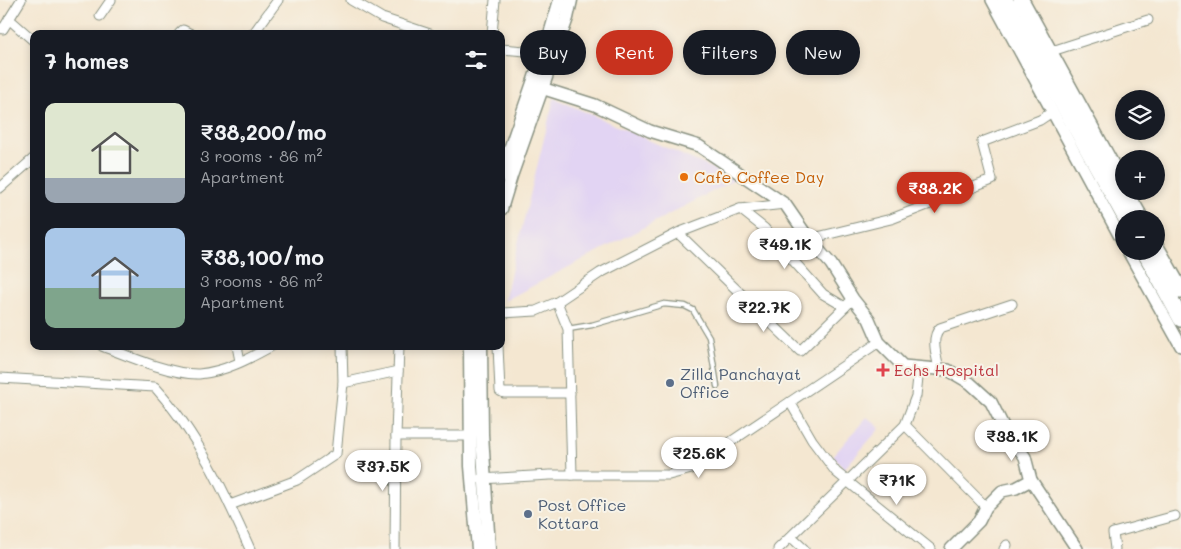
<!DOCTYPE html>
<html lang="en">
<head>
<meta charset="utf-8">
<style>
	:root { --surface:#171b24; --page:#20242c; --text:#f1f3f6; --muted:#9ea1a6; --accent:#c8321e }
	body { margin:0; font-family:Mali,sans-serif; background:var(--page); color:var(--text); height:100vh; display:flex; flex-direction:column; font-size:19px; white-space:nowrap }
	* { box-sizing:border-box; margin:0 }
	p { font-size:16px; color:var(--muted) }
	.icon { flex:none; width:28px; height:28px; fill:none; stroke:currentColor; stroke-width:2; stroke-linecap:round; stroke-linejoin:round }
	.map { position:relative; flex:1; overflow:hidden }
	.panel { position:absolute; left:30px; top:30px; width:475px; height:320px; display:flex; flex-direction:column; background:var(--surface); border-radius:10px; box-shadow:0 2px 8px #0003 }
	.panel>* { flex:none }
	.hud { position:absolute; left:520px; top:30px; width:475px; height:45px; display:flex; gap:10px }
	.buttons { position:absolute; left:1115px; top:90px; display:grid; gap:10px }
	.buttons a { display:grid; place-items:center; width:50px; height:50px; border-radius:50%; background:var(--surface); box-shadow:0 2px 8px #0003; font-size:25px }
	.price { position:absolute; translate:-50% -42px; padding:0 11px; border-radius:18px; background:#fff; color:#222; font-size:16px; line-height:32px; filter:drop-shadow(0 1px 2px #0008) }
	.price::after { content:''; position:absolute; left:50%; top:30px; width:15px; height:11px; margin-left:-8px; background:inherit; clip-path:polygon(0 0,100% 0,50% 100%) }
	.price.selected { background:var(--accent); color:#fff }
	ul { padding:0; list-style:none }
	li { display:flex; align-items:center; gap:15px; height:125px; padding:0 15px }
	li span { display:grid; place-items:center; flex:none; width:140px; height:100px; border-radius:10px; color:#555 }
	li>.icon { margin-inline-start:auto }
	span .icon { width:60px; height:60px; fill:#fffc; stroke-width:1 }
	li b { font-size:21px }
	h2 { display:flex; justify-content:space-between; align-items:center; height:60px; padding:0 15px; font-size:21px }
	.chip { padding:0 18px; border-radius:22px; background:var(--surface); box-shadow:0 2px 8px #0003; font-size:18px; line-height:45px }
	.chip.selected { background:var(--accent); color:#fff }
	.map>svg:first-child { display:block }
	.built { fill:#e2d4f3 }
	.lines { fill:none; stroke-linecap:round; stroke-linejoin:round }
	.lane-casing { stroke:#8a9282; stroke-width:7 }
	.street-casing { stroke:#8a9282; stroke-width:11 }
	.secondary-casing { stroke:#8a9282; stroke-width:14 }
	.primary-casing { stroke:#8a9282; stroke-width:15 }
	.highway-casing { stroke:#8a9282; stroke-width:18 }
	.lane { stroke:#fff; stroke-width:4.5 }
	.street { stroke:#fff; stroke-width:9 }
	.secondary { stroke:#fff; stroke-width:11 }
	.primary { stroke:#fff; stroke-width:12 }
	.highway { stroke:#fff; stroke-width:15 }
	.food-dot { fill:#e8710a; stroke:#f7f3e8; stroke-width:2 }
	.health-dot { fill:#e0444e; stroke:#f7f3e8; stroke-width:2 }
	.service-dot { fill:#5c6f8a; stroke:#f7f3e8; stroke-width:2 }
	.labels { text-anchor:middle; stroke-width:4; stroke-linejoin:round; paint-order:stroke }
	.food-label { font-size:16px; fill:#c56008; stroke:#f7f3e8; text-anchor:start }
	.health-label { font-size:16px; fill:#be3a42; stroke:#f7f3e8; text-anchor:start }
	.service-label { font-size:16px; fill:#4e5e75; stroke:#f7f3e8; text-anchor:start }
</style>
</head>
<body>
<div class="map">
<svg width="1181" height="549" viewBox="0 0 1181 549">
	<rect width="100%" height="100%" fill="#f7f3e8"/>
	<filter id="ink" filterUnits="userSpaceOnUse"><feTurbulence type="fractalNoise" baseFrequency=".02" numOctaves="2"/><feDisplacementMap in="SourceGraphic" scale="10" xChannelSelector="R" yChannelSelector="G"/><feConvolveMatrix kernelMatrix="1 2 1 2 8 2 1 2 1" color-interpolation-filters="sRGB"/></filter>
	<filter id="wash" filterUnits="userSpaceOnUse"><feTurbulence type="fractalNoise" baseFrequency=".0096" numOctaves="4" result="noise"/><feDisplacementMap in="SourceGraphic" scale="20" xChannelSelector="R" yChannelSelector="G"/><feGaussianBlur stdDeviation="1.12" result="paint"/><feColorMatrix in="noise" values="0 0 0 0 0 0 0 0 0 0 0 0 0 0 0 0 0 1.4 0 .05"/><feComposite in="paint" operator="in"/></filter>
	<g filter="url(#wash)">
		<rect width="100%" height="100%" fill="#f4e7d1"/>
		<g class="built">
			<path d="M554 98 736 179 504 301Z"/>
			<path d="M867 417 880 428 844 469 833 456Z"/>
		</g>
	</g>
	<g filter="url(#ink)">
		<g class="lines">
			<defs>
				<path id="lane" d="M568 329 592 325 664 304 685 306 693 310 709 337 717 386"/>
				<g id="street">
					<path d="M351 0 382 18 430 34"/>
					<path d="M100 16 111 0"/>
					<path d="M9 19 34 41"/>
					<path d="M0 28 3 29 21 0"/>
					<path d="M179 34 183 30 191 34"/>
					<path d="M253 34 278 0"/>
					<path d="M492 34 495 0"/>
					<path d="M501 49 548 53"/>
					<path d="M1049 52 1148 20"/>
					<path d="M0 188 34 158"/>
					<path d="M740 209 764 228 823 294 845 307"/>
					<path d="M678 233 800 351 853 299"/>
					<path d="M809 239 891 219 992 180 982 142 1040 120 1052 112"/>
					<path d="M557 302 568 329 572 475"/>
					<path d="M501 313 536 311 557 302 600 273 678 233 740 209 785 204"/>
					<path d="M102 346C128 356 172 375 199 374 225 372 250 358 272 346"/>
					<path d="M237 346 240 361"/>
					<path d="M342 346 343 383 398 371"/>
					<path d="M399 346 396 436H470"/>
					<path d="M498 346 500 391 504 393H570"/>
					<path d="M939 369C937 357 930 338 940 328L1012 304"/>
					<path d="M0 378 155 387C198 434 224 491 250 549"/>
					<path d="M790 402 812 440 836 472 931 549"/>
					<path d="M905 425 986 507"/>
					<path d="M480 479 550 475H669L699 467 717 451 879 342"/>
					<path d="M230 505 297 480 336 454 343 383"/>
					<path d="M791 537 804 549"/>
					<path d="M395 549 396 436"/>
					<path d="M778 549 905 425 916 396 919 368"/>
					<path d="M1004 549 1007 545"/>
					<path d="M1115 549 1113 533 1175 516"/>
				</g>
				<g id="secondary">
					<path d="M992 0 1124 244"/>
					<path d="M535 86 595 105 650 131 699 146 785 204 809 239 831 264 853 299 869 319 879 342 903 366 948 370 970 383 991 402 1004 428 1025 457 1031 480 1077 549"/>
					<path d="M1128 251 1181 346"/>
					<path d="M951 549 979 521 986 507 1002 491 1016 488 1031 480"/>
				</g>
				<g id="primary">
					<path d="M501 175 550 34 560 0"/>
					<path d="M501 209 511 176 567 18 571 0"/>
					<path d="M470 346 471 466 478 549"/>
					<path d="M481 346 482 434 489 549"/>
				</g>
				<g id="highway">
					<path d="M1005 0 1126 219"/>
					<path d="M1021 0 1124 188"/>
					<path d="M1125 191 1141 219"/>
					<path d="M1156 247 1181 291"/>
					<path d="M1144 251 1181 319"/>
				</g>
			</defs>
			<use href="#lane" class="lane-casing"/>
			<use href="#street" class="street-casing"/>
			<use href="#secondary" class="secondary-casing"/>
			<use href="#primary" class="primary-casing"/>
			<use href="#highway" class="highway-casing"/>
			<use href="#lane" class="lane"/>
			<use href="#street" class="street"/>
			<use href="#secondary" class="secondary"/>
			<use href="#primary" class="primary"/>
			<use href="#highway" class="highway"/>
		</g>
	</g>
	<circle class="food-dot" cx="684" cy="177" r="5"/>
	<path class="health-dot" d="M880.5 362.5h5v5h5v5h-5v5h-5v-5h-5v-5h5z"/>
	<g class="service-dot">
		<circle cx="670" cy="383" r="5"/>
		<circle cx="528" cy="514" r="5"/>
	</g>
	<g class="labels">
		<g class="food-label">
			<text x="694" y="183">Cafe Coffee Day</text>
		</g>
		<g class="health-label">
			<text x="894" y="376">Echs Hospital</text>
		</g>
		<g class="service-label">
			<text x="680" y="380">Zilla Panchayat<tspan x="680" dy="18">Office</tspan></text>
			<text x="538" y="511">Post Office<tspan x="538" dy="18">Kottara</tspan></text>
		</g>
	</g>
</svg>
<div class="buttons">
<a><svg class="icon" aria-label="layers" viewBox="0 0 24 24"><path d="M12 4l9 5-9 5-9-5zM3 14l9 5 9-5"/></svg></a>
<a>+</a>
<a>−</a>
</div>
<b class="price selected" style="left:935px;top:214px">₹38.2K</b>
<b class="price" style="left:785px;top:270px">₹49.1K</b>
<b class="price" style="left:764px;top:333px">₹22.7K</b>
<b class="price" style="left:1012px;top:462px">₹38.1K</b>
<b class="price" style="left:699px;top:479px">₹25.6K</b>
<b class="price" style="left:383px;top:492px">₹37.5K</b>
<b class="price" style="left:897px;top:506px">₹71K</b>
<div class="hud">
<a class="chip">Buy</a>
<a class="chip selected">Rent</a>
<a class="chip">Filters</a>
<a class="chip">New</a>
</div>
<section class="panel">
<h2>7 homes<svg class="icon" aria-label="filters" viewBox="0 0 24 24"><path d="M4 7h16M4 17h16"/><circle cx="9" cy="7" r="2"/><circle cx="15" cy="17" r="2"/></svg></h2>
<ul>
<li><span style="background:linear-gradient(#dfe7d0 75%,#9aa5b1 0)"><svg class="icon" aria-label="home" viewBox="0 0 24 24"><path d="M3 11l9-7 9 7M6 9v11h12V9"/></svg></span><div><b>₹38,200/mo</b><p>3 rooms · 86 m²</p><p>Apartment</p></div></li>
<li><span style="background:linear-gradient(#a9c7e8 60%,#7fa58c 0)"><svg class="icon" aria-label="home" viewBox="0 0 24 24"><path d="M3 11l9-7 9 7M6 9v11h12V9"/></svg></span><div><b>₹38,100/mo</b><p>3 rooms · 86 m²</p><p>Apartment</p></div></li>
</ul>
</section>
</div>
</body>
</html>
